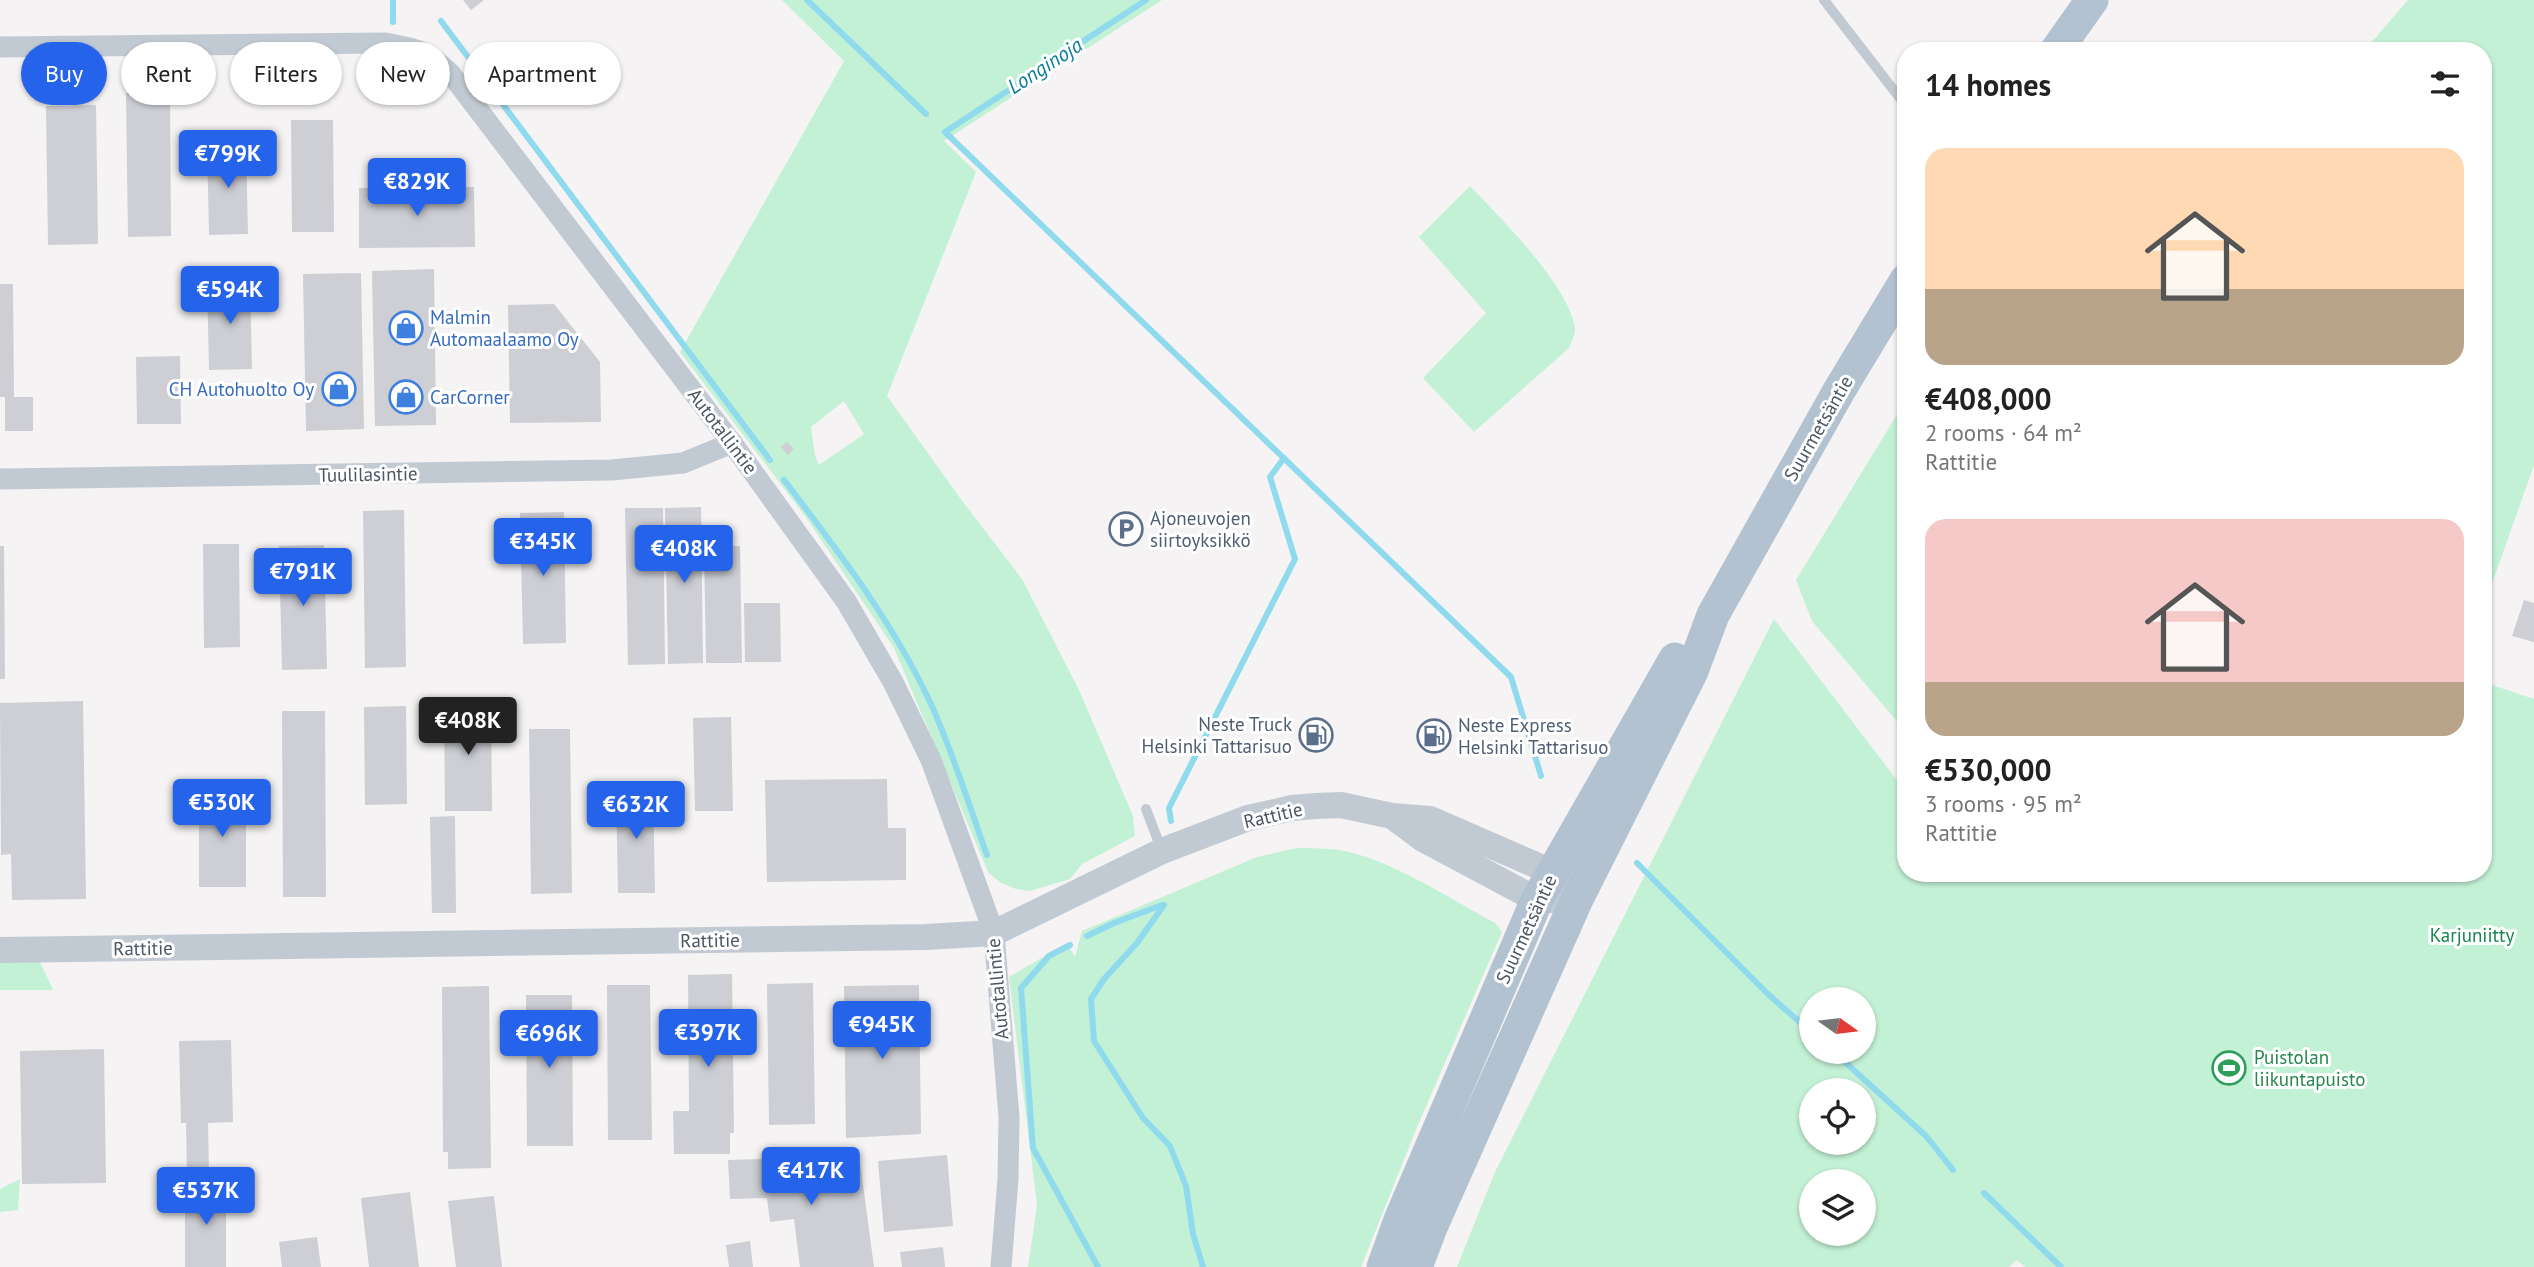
<!DOCTYPE html>
<html lang="en">
<head>
<meta charset="utf-8">
<style>
	:root { --surface:#fff; --page:#f2f2f2; --text:#222; --muted:#767676; --accent:#2563eb }
	body { margin:0; font-family:"PT Sans",sans-serif; background:var(--page); color:var(--text); height:100vh; display:flex; flex-direction:column; font-size:26px; white-space:nowrap }
	* { box-sizing:border-box; margin:0 }
	p { font-size:23px; color:var(--muted) }
	.icon { flex:none; width:38px; height:38px; fill:none; stroke:currentColor; stroke-width:2; stroke-linecap:round; stroke-linejoin:round }
	.map { position:relative; flex:1; overflow:hidden }
	.side { position:absolute; left:1897px; top:42px; width:595px; height:840px; display:flex; flex-direction:column; background:var(--surface); border-radius:28px; box-shadow:0 2px 5px #0004 }
	.side>* { flex:none }
	.hud { position:absolute; left:21px; top:42px; width:665px; height:63px; display:flex; gap:14px }
	.needle { width:46px; rotate:104deg }
	.controls { position:absolute; left:1799px; top:987px; display:grid; gap:14px }
	.controls a { display:grid; place-items:center; width:77px; height:77px; border-radius:50%; background:var(--surface); box-shadow:0 2px 5px #0004; font-size:35px }
	.price { position:absolute; translate:-50% -60px; padding:0 16px; border-radius:7px; background:var(--accent); color:#fff; font-size:23px; line-height:46px; filter:drop-shadow(0 2px 4px #0008) }
	.price::after { content:''; position:absolute; left:50%; top:42px; width:21px; height:16px; margin-left:-10px; background:inherit; clip-path:polygon(0 0,100% 0,50% 100%) }
	.price.selected { background:#222; color:#fff }
	ul { padding:0; list-style:none }
	li { display:grid; align-content:center; gap:14px; height:371px; padding:0 28px }
	li span { display:grid; place-items:center; height:217px; border-radius:21px; color:#555 }
	li>.icon { margin-inline-start:auto }
	span .icon { width:126px; height:126px; fill:#fffc; stroke-width:1 }
	li b { font-size:30px }
	h2 { display:flex; justify-content:space-between; align-items:center; height:84px; padding:0 28px; font-size:30px }
	.tag { padding:0 24px; border-radius:32px; background:var(--surface); box-shadow:0 2px 5px #0004; font-size:24px; line-height:63px }
	.tag.selected { background:var(--accent); color:#fff }
	.map>svg:first-child { display:block }
	.green { fill:#c3f1d5; fill-rule:evenodd }
	.lines { fill:none; stroke-linecap:round; stroke-linejoin:round }
	.stream { stroke:#90daee; stroke-width:6 }
	.building { fill:#cdcfd5 }
	.service { stroke:#c1cad2; stroke-width:10 }
	.minor { stroke:#c1cad2; stroke-width:21 }
	.tertiary { stroke:#c1cad2; stroke-width:26 }
	.primary { stroke:#b3c2d1; stroke-width:33 }
	.labels { text-anchor:middle; stroke-width:6; stroke-linejoin:round; paint-order:stroke }
	.shop-label { font-size:19px; fill:#366cbe; stroke:#fff; text-anchor:start }
	.street-label { font-size:19px; fill:#4a5661; stroke:#fff }
	.service-label { font-size:19px; fill:#4e5e75; stroke:#fff; text-anchor:start }
	.park-label { font-size:19px; fill:#17864f; stroke:#fff }
	.leisure-label { font-size:19px; fill:#27864d; stroke:#fff; text-anchor:start }
	.water-label { font-size:21px; font-style:italic; fill:#0c7c9b; stroke:#fff }
</style>
</head>
<body>
<div class="map">
<svg width="2534" height="1267" viewBox="0 0 2534 1267">
	<rect width="100%" height="100%" fill="#f5f3f3"/>
	<g class="green">
		<path d="M782 0H1162L944 141 976 172 887 396 960 498 1022 579 1079 690 1133 816 1135 836 1082 864 1070 879 1030 891 1016 889 1001 883 988 872 894 648 805 516 680 352 844 61ZM844 401 864 434 819 465 815 456 811 427Z"/>
		<path d="M2408 0H2534V465L2483 609V51H2364Z"/>
		<path d="M1470 186C1500 218 1568 284 1575 328 1576 334 1571 342 1569 348L1474 432 1423 378 1486 313 1419 237Z"/>
		<path d="M1906 400V732L1812 621 1796 580Z"/>
		<path d="M1774 619 1906 792V873H2483V682L2534 699V1267H2025L2017 1260 2009 1267H1457L1495 1172ZM1811 999H1864V1052H1811ZM1811 1090H1864V1143H1811ZM1811 1181H1864V1234H1811Z"/>
		<path d="M1297 848C1313 848 1329 848 1345 851 1397 863 1449 898 1495 923L1502 932 1417 1127 1361 1267H1028L1037 1205 1009 977 1067 943 1075 957 1082 931 1257 857Z"/>
		<path d="M0 962H40L53 990H0Z"/>
		<path d="M20 1179 18 1210 0 1212V1189Z"/>
	</g>
	<g class="lines">
		<g class="stream">
			<path d="M393 0V22"/>
			<path d="M807 0 926 114"/>
			<path d="M1146 0 945 132 1511 677 1541 776"/>
			<path d="M441 21 468 57"/>
			<path d="M480 74 770 460"/>
			<path d="M784 480C838 551 893 622 931 704 953 753 969 805 987 855"/>
			<path d="M1171 821 1169 808 1295 559 1270 477 1284 458"/>
			<path d="M1637 863 1769 995 1811 1032"/>
			<path d="M1164 905 1137 943 1104 979 1091 999 1094 1041 1143 1118 1170 1146 1186 1186 1193 1234 1203 1267"/>
			<path d="M1087 936 1114 923 1162 905"/>
			<path d="M1070 945 1049 956 1021 988 1033 1148 1098 1267"/>
			<path d="M1834 1052 1926 1136 1953 1170"/>
			<path d="M1984 1193 2061 1267"/>
		</g>
	</g>
	<g class="building">
		<path d="M463 0H484L471 10Z"/>
		<path d="M170 92 171 236 128 237 126 93Z"/>
		<path d="M96 105 98 244 48 245 46 106Z"/>
		<path d="M291 120H333L334 232H292Z"/>
		<path d="M246 144 248 234 209 235 207 145Z"/>
		<path d="M474 187 475 247 359 248V188Z"/>
		<path d="M434 269 436 425 375 426 372 271Z"/>
		<path d="M361 273 364 429 306 431 303 274Z"/>
		<path d="M250 283 252 369 209 370 207 284Z"/>
		<path d="M0 284H13L14 397H33V431H5V397H0Z"/>
		<path d="M554 304 600 362 601 422 510 423 508 305Z"/>
		<path d="M180 356 181 424H137L136 357Z"/>
		<path d="M787 442 794 449 788 455 781 447Z"/>
		<path d="M701 507 703 663 668 664 665 508Z"/>
		<path d="M625 508H663L665 664 628 665Z"/>
		<path d="M404 510 406 667 365 668 363 511Z"/>
		<path d="M564 512 566 643 523 644 520 513Z"/>
		<path d="M203 544H239L240 647 204 648Z"/>
		<path d="M324 545 327 669 282 670 279 546Z"/>
		<path d="M0 546H4L5 679H0Z"/>
		<path d="M704 546H740L742 663H706Z"/>
		<path d="M2524 600 2534 603V642L2512 636Z"/>
		<path d="M744 603H780L781 662H745Z"/>
		<path d="M83 701 86 899 12 900 11 854 1 855 0 703Z"/>
		<path d="M491 703 492 811H445L444 704Z"/>
		<path d="M406 706 407 804 365 805 364 707Z"/>
		<path d="M282 711H325L326 897H283Z"/>
		<path d="M731 717 733 811H695L693 718Z"/>
		<path d="M1442 722 1447 744 1426 750 1420 728Z"/>
		<path d="M529 729H570L572 893 531 894Z"/>
		<path d="M887 779 888 828H906V880L767 882 765 780Z"/>
		<path d="M653 788 655 893H618L616 789Z"/>
		<path d="M199 791 246 792V887H199Z"/>
		<path d="M455 816 456 913H432L430 817Z"/>
		<path d="M732 974 734 1133H730V1154H674L673 1111H689L688 975Z"/>
		<path d="M813 983 815 1124 769 1125 767 984Z"/>
		<path d="M607 985H650L652 1140H608Z"/>
		<path d="M919 985 921 1134 846 1138 844 986Z"/>
		<path d="M489 986 491 1168 448 1169V1152H443L442 987Z"/>
		<path d="M526 995H572L573 1146H527Z"/>
		<path d="M231 1040 233 1122 208 1123 209 1177H187L186 1123H181L179 1041Z"/>
		<path d="M104 1049 106 1183 22 1184 20 1051Z"/>
		<path d="M788 1153 790 1171 860 1162 874 1267H800L794 1219 770 1222 767 1198 730 1199 728 1160 762 1159V1156Z"/>
		<path d="M947 1155 953 1226 884 1232 878 1161Z"/>
		<path d="M188 1187H229V1204H226V1267H185V1203H188Z"/>
		<path d="M410 1192 419 1267H369L361 1198Z"/>
		<path d="M494 1196 502 1267H456L448 1201Z"/>
		<path d="M317 1237 321 1267H282L279 1242Z"/>
		<path d="M750 1241 753 1267H729L726 1245Z"/>
		<path d="M943 1247 945 1267H902L900 1252Z"/>
	</g>
	<g class="lines">
		<g class="service">
			<path d="M1824 0 1906 106"/>
			<path d="M1146 809 1162 851"/>
		</g>
		<g class="minor">
			<path d="M0 47 385 43C419 49 425 50 451 74L732 443 846 601 893 682 931 760 994 933 1009 1117 1008 1179 1001 1267"/>
			<path d="M0 479 612 470 683 463 732 443"/>
		</g>
		<g class="tertiary">
			<path d="M1392 816 1423 839 1537 900H1556"/>
			<path d="M0 950 926 937 994 933 1162 851 1248 818 1292 808 1316 806 1341 805 1392 816 1430 819 1552 872 1564 885"/>
		</g>
		<g class="primary">
			<path d="M2056 51 2092 0"/>
			<path d="M1383 1267 1400 1220 1537 900 1675 659"/>
			<path d="M1416 1267 1432 1225 1577 899 1692 671 1713 615 1840 389 1906 280"/>
		</g>
	</g>
	<defs>
		<symbol id="shop-ring" viewBox="-11 -11 22 22"><circle r="9.5" fill="#fff" stroke="#3f7fe0" stroke-width="1.5"/><path d="M-5-2.5h2.3a2.7 3.5 0 0 1 5.4 0H5L5.5 6h-11ZM-1.5-2.5h3a1.5 2.3 0 0 0-3 0Z" fill="#3f7fe0"/></symbol>
		<symbol id="parking-ring" viewBox="-11 -11 22 22"><circle r="9.5" fill="#fff" stroke="#5c6f8a" stroke-width="1.5"/><path d="M-3.5-5.5H1a3.5 3.5 0 0 1 0 7H-1V5.5H-3.5ZM-1-3.4V-.6H.8a1.4 1.4 0 0 0 0-2.8Z" fill="#5c6f8a"/></symbol>
		<symbol id="fuel-ring" viewBox="-11 -11 22 22"><circle r="9.5" fill="#fff" stroke="#5c6f8a" stroke-width="1.5"/><path d="M-5.5-6h7V0h2V4h1.3V-2.5L3-4.5l.8-.8L6-3V5H2.5V1h-1V6h-7ZM-4.2-4.7v3.2H.2V-4.7Z" fill="#5c6f8a"/></symbol>
		<symbol id="stadium-ring" viewBox="-11 -11 22 22"><circle r="9.5" fill="#fff" stroke="#2e9e5b" stroke-width="1.5"/><path d="M0-5a6.5 5 0 1 0 0 10a6.5 5 0 1 0 0-10ZM-3.5-1.8h7v3.6h-7Z" fill="#2e9e5b"/></symbol>
	</defs>
	<g fill-rule="evenodd">
		<use href="#shop-ring" x="387" y="309" width="38" height="38"/>
		<use href="#shop-ring" x="320" y="370" width="38" height="38"/>
		<use href="#shop-ring" x="387" y="378" width="38" height="38"/>
		<use href="#parking-ring" x="1107" y="510" width="38" height="38"/>
		<use href="#fuel-ring" x="1297" y="716" width="38" height="38"/>
		<use href="#fuel-ring" x="1415" y="717" width="38" height="38"/>
		<use href="#stadium-ring" x="2210" y="1049" width="38" height="38"/>
	</g>
	<g class="labels">
		<g class="shop-label">
			<text x="430" y="324">Malmin<tspan x="430" dy="22">Automaalaamo Oy</tspan></text>
			<text x="314" y="396" text-anchor="end">CH Autohuolto Oy</text>
			<text x="430" y="404">CarCorner</text>
		</g>
		<g class="street-label">
			<text transform="translate(1818 428) rotate(-60)" y="7">Suurmetsäntie</text>
			<text transform="translate(723 431) rotate(53)" y="7">Autotallintie</text>
			<text transform="translate(368 474) rotate(-1)" y="7">Tuulilasintie</text>
			<text transform="translate(1273 815) rotate(-13)" y="7">Rattitie</text>
			<text transform="translate(1526 929) rotate(-65)" y="7">Suurmetsäntie</text>
			<text transform="translate(710 940) rotate(-1)" y="7">Rattitie</text>
			<text transform="translate(143 948) rotate(-1)" y="7">Rattitie</text>
			<text transform="translate(997 989) rotate(-95)" y="7">Autotallintie</text>
		</g>
		<g class="service-label">
			<text x="1150" y="525">Ajoneuvojen<tspan x="1150" dy="22">siirtoyksikkö</tspan></text>
			<text x="1292" y="731" text-anchor="end">Neste Truck<tspan x="1292" dy="22">Helsinki Tattarisuo</tspan></text>
			<text x="1458" y="732">Neste Express<tspan x="1458" dy="22">Helsinki Tattarisuo</tspan></text>
		</g>
		<g class="park-label">
			<text x="2472" y="942">Karjuniitty</text>
		</g>
		<g class="leisure-label">
			<text x="2254" y="1064">Puistolan<tspan x="2254" dy="22">liikuntapuisto</tspan></text>
		</g>
		<g class="water-label">
			<text transform="translate(1045 66) rotate(-33)" y="7">Longinoja</text>
		</g>
	</g>
</svg>
<div class="controls">
<a><svg class="needle" viewBox="-14 -14 28 28"><path d="M0-13l5 13h-10z" fill="#e53935"/><path d="M0 13l5-13h-10z" fill="#767676"/></svg></a>
<a><svg class="icon" aria-label="locate" viewBox="0 0 24 24"><circle cx="12" cy="12" r="6"/><path d="M12 2v4M12 18v4M2 12h4M18 12h4"/></svg></a>
<a><svg class="icon" aria-label="layers" viewBox="0 0 24 24"><path d="M12 4l9 5-9 5-9-5zM3 14l9 5 9-5"/></svg></a>
</div>
<b class="price" style="left:228px;top:190px">€799K</b>
<b class="price" style="left:417px;top:218px">€829K</b>
<b class="price" style="left:230px;top:326px">€594K</b>
<b class="price" style="left:543px;top:578px">€345K</b>
<b class="price" style="left:684px;top:585px">€408K</b>
<b class="price" style="left:303px;top:608px">€791K</b>
<b class="price selected" style="left:468px;top:757px">€408K</b>
<b class="price" style="left:222px;top:839px">€530K</b>
<b class="price" style="left:636px;top:841px">€632K</b>
<b class="price" style="left:882px;top:1061px">€945K</b>
<b class="price" style="left:708px;top:1069px">€397K</b>
<b class="price" style="left:549px;top:1070px">€696K</b>
<b class="price" style="left:811px;top:1207px">€417K</b>
<b class="price" style="left:206px;top:1227px">€537K</b>
<div class="hud">
<a class="tag selected">Buy</a>
<a class="tag">Rent</a>
<a class="tag">Filters</a>
<a class="tag">New</a>
<a class="tag">Apartment</a>
</div>
<section class="side">
<h2>14 homes<svg class="icon" aria-label="filters" viewBox="0 0 24 24"><path d="M4 7h16M4 17h16"/><circle cx="9" cy="7" r="2"/><circle cx="15" cy="17" r="2"/></svg></h2>
<ul>
<li><span style="background:linear-gradient(#ffd9b3 65%,#b9a48a 0)"><svg class="icon" aria-label="home" viewBox="0 0 24 24"><path d="M3 11l9-7 9 7M6 9v11h12V9"/></svg></span><div><b>€408,000</b><p>2 rooms · 64 m²</p><p>Rattitie</p></div></li>
<li><span style="background:linear-gradient(#f6c9c9 75%,#b9a48a 0)"><svg class="icon" aria-label="home" viewBox="0 0 24 24"><path d="M3 11l9-7 9 7M6 9v11h12V9"/></svg></span><div><b>€530,000</b><p>3 rooms · 95 m²</p><p>Rattitie</p></div></li>
</ul>
</section>
</div>
</body>
</html>
